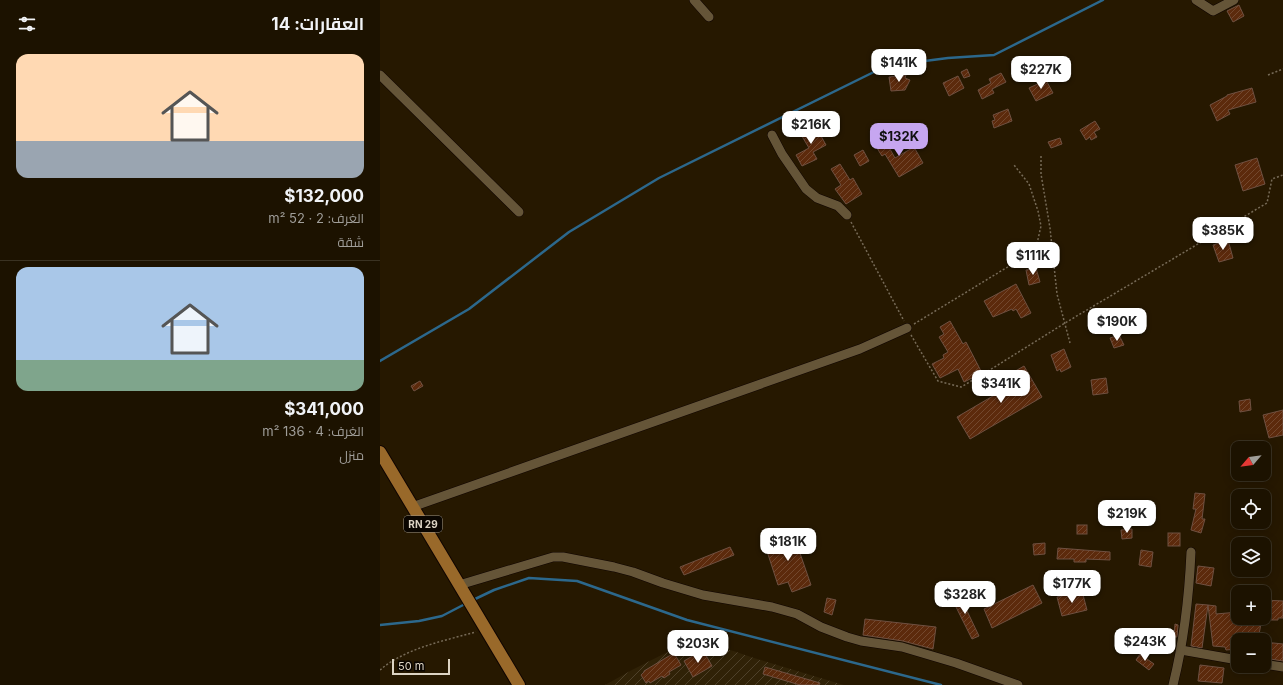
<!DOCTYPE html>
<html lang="ar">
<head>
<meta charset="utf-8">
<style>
	:root { --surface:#1c1200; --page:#251b0a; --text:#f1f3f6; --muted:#a09e99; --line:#3a3222; --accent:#c6a6f0 }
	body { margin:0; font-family:Inter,Cairo,sans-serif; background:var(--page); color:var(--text); direction:rtl; height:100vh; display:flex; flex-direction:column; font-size:15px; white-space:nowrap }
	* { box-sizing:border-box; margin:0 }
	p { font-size:13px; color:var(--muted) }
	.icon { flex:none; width:22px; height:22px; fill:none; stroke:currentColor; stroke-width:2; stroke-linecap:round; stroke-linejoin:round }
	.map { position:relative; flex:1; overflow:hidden; direction:ltr }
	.side { display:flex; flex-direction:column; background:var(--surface); width:380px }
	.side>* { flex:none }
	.needle { width:26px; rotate:242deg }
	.fabs { position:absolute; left:851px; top:441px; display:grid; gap:8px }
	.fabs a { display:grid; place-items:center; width:40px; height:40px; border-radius:8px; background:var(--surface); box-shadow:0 2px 10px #0003,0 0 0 1px var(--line); font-size:20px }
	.scale { position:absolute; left:12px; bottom:10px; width:58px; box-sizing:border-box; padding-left:4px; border:2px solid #ddd4c4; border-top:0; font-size:11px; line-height:14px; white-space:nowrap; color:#ddd4c4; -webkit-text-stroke:3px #0a0500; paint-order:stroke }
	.price { position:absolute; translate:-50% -34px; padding:0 9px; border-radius:8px; background:#fff; color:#222; font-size:13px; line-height:26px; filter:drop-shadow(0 1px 2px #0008) }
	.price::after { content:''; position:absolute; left:50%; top:24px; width:12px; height:9px; margin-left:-6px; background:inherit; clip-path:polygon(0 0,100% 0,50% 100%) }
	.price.active { background:var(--accent); color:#111 }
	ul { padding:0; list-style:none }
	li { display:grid; align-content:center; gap:8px; height:212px; padding:0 16px }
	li+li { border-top:1px solid var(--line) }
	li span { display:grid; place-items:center; height:124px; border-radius:12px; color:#555 }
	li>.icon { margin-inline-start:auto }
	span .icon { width:72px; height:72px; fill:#fffc; stroke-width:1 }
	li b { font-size:17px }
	h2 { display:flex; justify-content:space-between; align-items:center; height:48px; padding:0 16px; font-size:17px }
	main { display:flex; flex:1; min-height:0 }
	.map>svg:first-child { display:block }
	.industrial { fill:url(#industrial-furrows) }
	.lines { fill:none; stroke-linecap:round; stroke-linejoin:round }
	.stream { stroke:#2c688c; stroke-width:2.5 }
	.building { fill:url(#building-hatch); stroke:#6f5041 }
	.minor-casing { stroke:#0f0400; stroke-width:10 }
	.primary-casing { stroke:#0f0400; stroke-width:14 }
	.path { stroke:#776b57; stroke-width:1.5; stroke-dasharray:2 2; stroke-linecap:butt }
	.minor { stroke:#655538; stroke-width:9 }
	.primary { stroke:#99692a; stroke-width:12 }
	.labels { text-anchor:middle; stroke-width:3; stroke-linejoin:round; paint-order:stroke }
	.shield { fill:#0a0500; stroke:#9e9689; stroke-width:1 }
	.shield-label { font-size:10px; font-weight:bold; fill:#ddd4c4 }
</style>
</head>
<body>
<main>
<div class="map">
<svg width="903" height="685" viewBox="0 0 903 685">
	<defs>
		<pattern id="industrial-furrows" width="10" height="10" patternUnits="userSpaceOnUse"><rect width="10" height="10" fill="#302207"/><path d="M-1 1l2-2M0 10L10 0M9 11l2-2" fill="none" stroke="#4e412a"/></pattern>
		<pattern id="building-hatch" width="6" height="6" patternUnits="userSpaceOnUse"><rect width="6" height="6" fill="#5c2a0c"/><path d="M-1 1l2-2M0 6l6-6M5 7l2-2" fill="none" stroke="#73482e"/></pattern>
	</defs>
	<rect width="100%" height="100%" fill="#261800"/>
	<path class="industrial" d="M315 638 374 658 464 685H225L252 670Z"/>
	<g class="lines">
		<g class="stream">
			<path d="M0 361 89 309 189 232 279 178 506 66 568 58 614 55 723 0"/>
			<path d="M93 600 114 590 149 578 197 581 307 620 561 685"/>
			<path d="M0 625 39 621 62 616 87 603"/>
		</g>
	</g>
	<g class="building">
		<path d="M859 5 864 16 853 22 847 11Z"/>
		<path d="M587 69 590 76 584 78 581 72Z"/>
		<path d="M621 73 626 82 612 89 614 93 602 99 598 90 611 83 609 79Z"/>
		<path d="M526 75 525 78 530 80 525 90 511 91 509 77Z"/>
		<path d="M578 76 584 88 569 96 563 83Z"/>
		<path d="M666 80 673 93 656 101 649 88Z"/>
		<path d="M872 88 876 102 848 110 850 114 837 121 830 105 847 96V95Z"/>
		<path d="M628 109 632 121 614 128 612 121 615 120 613 115Z"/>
		<path d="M715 121 720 129 714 132 717 137 711 140 710 137 706 140 700 130Z"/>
		<path d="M435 125 446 145 433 152 437 159 422 166 416 155 429 148 420 133Z"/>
		<path d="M504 135 507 142H506L515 158 534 147 543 163 519 177 505 154 502 156 493 142Z"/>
		<path d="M680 138 682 144 671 148 668 142Z"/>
		<path d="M483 150 489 161 480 166 474 155Z"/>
		<path d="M877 158 885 184 863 191 855 165Z"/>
		<path d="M460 164 470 180 473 178 482 194 466 204 455 189 461 185 451 169Z"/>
		<path d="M848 240 853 258 839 262 833 245Z"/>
		<path d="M656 268 660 282 649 285 646 270Z"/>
		<path d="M636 284 651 313 641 318 636 309 633 311 632 309 613 317 604 301Z"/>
		<path d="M570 321 583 344 586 342 602 373 584 382 578 369 560 378 552 364 564 358 563 355 568 352 559 337 564 334 560 327Z"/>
		<path d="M739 335 744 345 734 348 730 338Z"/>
		<path d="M684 349 691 367 681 372 680 369 677 371 671 355Z"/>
		<path d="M644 366 662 397 590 439 577 417 630 386 625 377Z"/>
		<path d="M726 378 728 393 713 395 711 380Z"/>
		<path d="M40 381 43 386 34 391 31 386Z"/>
		<path d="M870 399 871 410 860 412 859 401Z"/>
		<path d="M903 410V435L889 438 883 415Z"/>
		<path d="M815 493 825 494 822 519H825L821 533 811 530 816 509H813Z"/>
		<rect x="697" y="525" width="10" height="9"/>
		<path d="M752 529V538L742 539 741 530Z"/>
		<path d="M413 533 431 585 412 592 408 582 398 585 384 542Z"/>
		<rect x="788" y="533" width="12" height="13"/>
		<path d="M665 543V554L654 555 653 544Z"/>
		<path d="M350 547 354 555 304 575 300 567Z"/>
		<path d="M678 548 730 552V560L706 559V562H694V559H677Z"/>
		<path d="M761 550 773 552 771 567 759 565Z"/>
		<path d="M818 566 834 568 831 586 816 583Z"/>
		<path d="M653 585 662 603 612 628 604 609Z"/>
		<path d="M702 591 707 610 682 616 677 597Z"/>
		<path d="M578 592 599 636 592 639 570 595Z"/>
		<path d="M447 598 456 600 452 615 444 612Z"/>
		<path d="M884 600 903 601V618H898V620H884Z"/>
		<path d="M816 604 828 605 822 648 811 646Z"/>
		<path d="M828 605 836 606V614L858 612V618H882L878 640H858V649L846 650 845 647 833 646Z"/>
		<path d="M485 619 556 627 553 649 523 641 483 635Z"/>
		<path d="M795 624 798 625 797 637H794Z"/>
		<path d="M884 642 903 644V661L884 658Z"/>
		<path d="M323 650 332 666 313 677 304 661Z"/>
		<path d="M294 653 301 665 289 672 290 674 284 678 282 676 270 683 269 681 266 683 261 675 264 672V671Z"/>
		<path d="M760 654 774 664 769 670 756 660Z"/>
		<path d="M820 665 844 668 842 683 818 681Z"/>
		<path d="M385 667 440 683 439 685H420L383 674Z"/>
	</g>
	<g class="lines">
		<defs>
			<g id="minor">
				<path d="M314 0 329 17"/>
				<path d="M816 0 833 11 854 0"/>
				<path d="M0 75 139 212"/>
				<path d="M392 135 402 154 426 189 437 198 458 206 467 215"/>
				<path d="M32 507 480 349 527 328"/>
				<path d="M79 585 173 557H183L234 567 253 572 283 583 323 595 392 607 417 614 441 627 467 637 481 641 522 647 576 663 638 685"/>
				<path d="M801 650 858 660"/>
				<path d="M884 664 903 667"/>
				<path d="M793 685C804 641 809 597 811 552"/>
			</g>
			<path id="primary" d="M0 452 139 685"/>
		</defs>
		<use href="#minor" class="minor-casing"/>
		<use href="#primary" class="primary-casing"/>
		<g class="path">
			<path d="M888 75 903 69"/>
			<path d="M661 156V174L670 228 677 294 690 343"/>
			<path d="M471 222 524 321"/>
			<path d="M534 324 644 257 656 248 661 226 658 211 649 184 634 165"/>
			<path d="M531 335 558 381 581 387 605 373 685 323 887 203 892 179 903 175"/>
			<path d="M0 670C26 648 63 641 96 632"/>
		</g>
		<use href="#minor" class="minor"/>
		<use href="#primary" class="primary"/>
	</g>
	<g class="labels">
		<rect class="shield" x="24" y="516" width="38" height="16" rx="3"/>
		<g class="shield-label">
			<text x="43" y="528">RN 29</text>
		</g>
	</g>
</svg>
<div class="fabs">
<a><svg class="needle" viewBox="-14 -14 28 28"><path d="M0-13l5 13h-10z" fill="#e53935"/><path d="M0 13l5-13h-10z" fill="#a09e99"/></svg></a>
<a><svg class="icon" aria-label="locate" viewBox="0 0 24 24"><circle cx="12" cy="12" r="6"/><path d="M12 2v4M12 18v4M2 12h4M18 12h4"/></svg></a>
<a><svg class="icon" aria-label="layers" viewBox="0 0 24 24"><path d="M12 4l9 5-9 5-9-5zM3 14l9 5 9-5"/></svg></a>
<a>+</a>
<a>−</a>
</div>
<div class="scale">50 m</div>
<b class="price" style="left:519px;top:83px">$141K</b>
<b class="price" style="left:661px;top:90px">$227K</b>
<b class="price" style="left:431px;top:145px">$216K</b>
<b class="price active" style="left:519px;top:157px">$132K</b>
<b class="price" style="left:843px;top:251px">$385K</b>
<b class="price" style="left:653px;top:276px">$111K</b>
<b class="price" style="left:737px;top:342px">$190K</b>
<b class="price" style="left:621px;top:404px">$341K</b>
<b class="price" style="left:747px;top:534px">$219K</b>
<b class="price" style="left:408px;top:562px">$181K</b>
<b class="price" style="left:692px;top:604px">$177K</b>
<b class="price" style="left:585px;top:615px">$328K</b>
<b class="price" style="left:765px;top:662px">$243K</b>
<b class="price" style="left:318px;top:664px">$203K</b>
</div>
<section class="side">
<h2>العقارات: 14<svg class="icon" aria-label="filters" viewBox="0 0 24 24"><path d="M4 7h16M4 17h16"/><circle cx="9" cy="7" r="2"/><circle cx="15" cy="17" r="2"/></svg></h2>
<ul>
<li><span style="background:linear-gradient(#ffd9b3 70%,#9aa5b1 0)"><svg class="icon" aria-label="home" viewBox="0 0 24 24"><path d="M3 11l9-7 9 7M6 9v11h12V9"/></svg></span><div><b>$132,000</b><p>الغرف: 2 · 52 m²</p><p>شقة</p></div></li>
<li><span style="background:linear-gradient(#a9c7e8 75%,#7fa58c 0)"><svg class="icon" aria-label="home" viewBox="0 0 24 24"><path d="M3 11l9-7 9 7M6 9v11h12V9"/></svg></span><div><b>$341,000</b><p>الغرف: 4 · 136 m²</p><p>منزل</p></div></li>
</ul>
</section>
</main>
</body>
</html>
